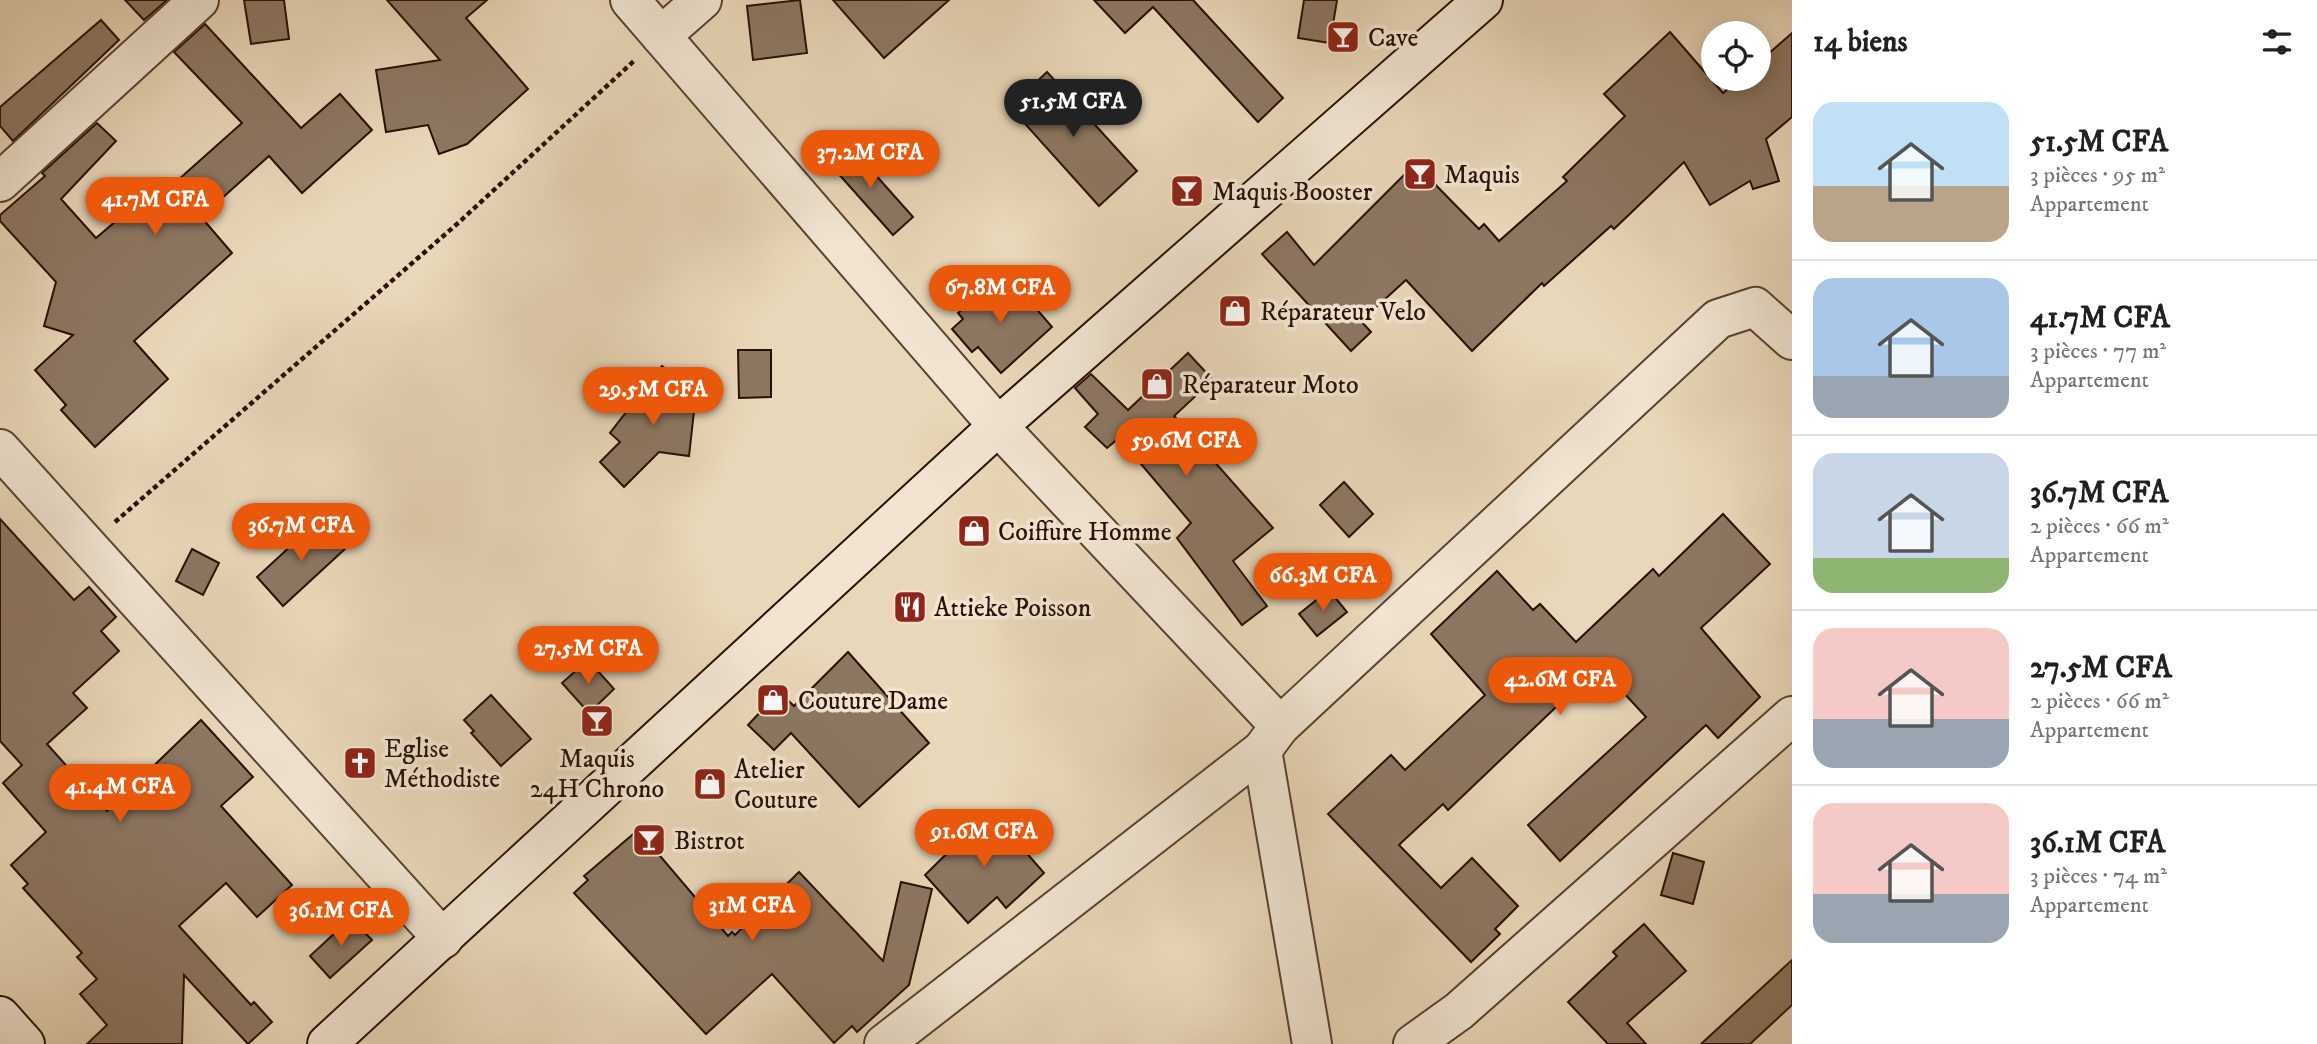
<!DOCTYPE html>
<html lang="fr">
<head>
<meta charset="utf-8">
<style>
	:root { --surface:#fff; --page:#f2f2f2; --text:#202124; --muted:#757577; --line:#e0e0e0; --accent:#ea580c }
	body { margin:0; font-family:"IM FELL DW Pica",serif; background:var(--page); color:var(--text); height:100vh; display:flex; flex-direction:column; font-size:26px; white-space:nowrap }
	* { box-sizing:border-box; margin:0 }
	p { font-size:23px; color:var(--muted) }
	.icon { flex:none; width:38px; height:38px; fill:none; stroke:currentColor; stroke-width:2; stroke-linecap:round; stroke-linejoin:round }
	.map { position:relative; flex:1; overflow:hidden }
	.panel { display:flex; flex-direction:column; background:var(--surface); width:525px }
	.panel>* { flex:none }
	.buttons { position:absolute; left:1701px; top:21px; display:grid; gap:14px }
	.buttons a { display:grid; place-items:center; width:70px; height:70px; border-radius:50%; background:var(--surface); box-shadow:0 4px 18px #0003; font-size:35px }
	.price { position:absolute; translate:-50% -60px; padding:0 16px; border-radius:24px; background:var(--accent); color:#fff; font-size:23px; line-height:46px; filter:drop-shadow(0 2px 4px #0008) }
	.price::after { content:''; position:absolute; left:50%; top:42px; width:21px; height:16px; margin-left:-10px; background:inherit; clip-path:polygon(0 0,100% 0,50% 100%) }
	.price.active { background:#222; color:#fff }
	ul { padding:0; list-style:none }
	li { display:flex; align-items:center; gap:21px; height:175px; padding:0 21px }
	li+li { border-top:2px solid var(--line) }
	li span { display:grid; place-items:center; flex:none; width:196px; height:140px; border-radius:21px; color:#555 }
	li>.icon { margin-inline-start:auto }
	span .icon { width:84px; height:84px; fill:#fffc; stroke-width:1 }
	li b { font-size:30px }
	h2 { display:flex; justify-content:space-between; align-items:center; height:84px; padding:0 21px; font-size:30px }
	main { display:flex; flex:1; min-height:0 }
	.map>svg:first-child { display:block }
	.building { fill:#8d7763; stroke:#290f05; stroke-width:2 }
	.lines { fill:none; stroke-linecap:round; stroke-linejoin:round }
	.street-casing { stroke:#594132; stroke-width:42 }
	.secondary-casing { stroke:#290f05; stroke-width:42 }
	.path { stroke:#290f05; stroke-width:4.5; stroke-dasharray:5 3.5; stroke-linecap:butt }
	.street { stroke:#f1e5d2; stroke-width:38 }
	.secondary { stroke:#f1e5d2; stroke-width:38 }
	.labels { text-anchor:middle; stroke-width:7; stroke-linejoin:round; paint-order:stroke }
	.poi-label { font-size:26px; fill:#290f05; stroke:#f1e5d2; text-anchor:start }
</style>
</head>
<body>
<main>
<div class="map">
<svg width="1792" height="1044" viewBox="0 0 1792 1044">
	<rect width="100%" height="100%" fill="#e9d7b9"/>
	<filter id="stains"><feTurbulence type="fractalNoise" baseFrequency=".00286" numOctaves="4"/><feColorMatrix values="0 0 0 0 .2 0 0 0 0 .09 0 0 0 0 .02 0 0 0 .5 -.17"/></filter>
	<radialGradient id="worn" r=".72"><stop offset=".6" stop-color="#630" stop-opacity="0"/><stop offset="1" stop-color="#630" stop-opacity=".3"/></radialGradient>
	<g class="building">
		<path d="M125 0H167L144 20Z"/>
		<path d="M244 0H284L289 39 251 44Z"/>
		<path d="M387 0H487L466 18 528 89 467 144 439 154 428 125 386 132 376 70 440 60Z"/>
		<path d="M800 0 807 53 753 60 747 6Z"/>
		<path d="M833 0H949L884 58Z"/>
		<path d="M1094 0H1193L1283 98 1258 122 1153 7 1125 33Z"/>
		<path d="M1304 0H1337L1330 43 1298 38Z"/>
		<path d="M101 20 119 40 13 141 0 126V107Z"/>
		<path d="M205 24 301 128 340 94 372 130 302 193 269 156 201 217 232 253 134 341 168 379 95 447 61 410 66 405 35 370 73 335 44 326 56 282 0 221V215L45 176 42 173 97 123 116 141 61 199 96 238 163 181 169 188 242 123 174 52Z"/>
		<path d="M1670 32 1723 93 1739 79H1759V62L1792 33V117L1766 139 1779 181 1753 189 1750 181 1710 205 1684 162 1614 229 1611 226 1544 286 1542 283 1472 351 1406 280 1361 321 1371 332 1351 351 1262 254 1287 232 1314 265 1415 164 1479 229 1484 224 1499 241 1567 181 1563 177 1625 116 1604 94Z"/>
		<path d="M1047 72 1137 171 1099 206 1010 107Z"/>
		<path d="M848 144 913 217 893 235 828 162Z"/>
		<path d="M999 276 1030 310 1034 306 1052 327 1001 373 978 347 972 352 952 329 963 319 958 313Z"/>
		<path d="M738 350H771V397L739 398Z"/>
		<path d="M1188 353 1213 380 1174 416 1273 528 1233 561 1267 606 1242 625 1177 538 1191 523 1119 438 1107 448 1085 427 1098 414 1075 388 1091 374 1128 410Z"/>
		<path d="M662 366 696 393 689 456 659 452 624 487 600 462 620 442 610 433Z"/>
		<path d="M1344 482 1373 514 1349 537 1320 505Z"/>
		<path d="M1723 514 1770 564 1701 628 1760 697 1718 738 1706 725 1560 861 1528 825 1646 717 1599 666 1448 810 1443 804 1401 843 1399 845 1441 888 1472 858 1518 906 1495 929 1500 934 1471 962 1328 814 1391 755 1405 770 1485 695 1431 634 1497 571 1533 610 1540 604 1576 642 1653 569 1659 576Z"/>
		<path d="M0 519 74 600 89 587 116 617 101 631 119 651 73 693 87 708 47 744 107 811 201 720 253 777 221 806 292 885 257 917 226 883 179 926 251 1005 254 1002 272 1022 248 1044 184 975 182 1044H87L107 1025 80 994 97 979 77 957 82 953 23 888 28 884 11 865 46 832 3 783 22 765 0 741Z"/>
		<path d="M319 520 345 549 283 606 257 577Z"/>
		<path d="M192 549 219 563 203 595 176 581Z"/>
		<path d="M1329 590 1347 612 1317 636 1299 614Z"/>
		<path d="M848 652 929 743 859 807 791 733 774 750 748 725 779 692 794 706Z"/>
		<path d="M588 660 614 689 589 713 562 683Z"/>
		<path d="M491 695 531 739 501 766 471 733 474 731 464 720Z"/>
		<path d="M990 811 1044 873 1006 908 997 897 968 923 925 875Z"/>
		<path d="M638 830 728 936 732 932 735 935 799 872 883 961 901 882 932 889 909 985 857 1032 852 1026 834 1043 772 974 706 1034 574 893 588 880 584 876Z"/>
		<path d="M1673 853 1704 862 1693 904 1661 895Z"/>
		<path d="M351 918 372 940 330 978 310 956Z"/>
		<path d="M1644 924 1686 971 1627 1023 1646 1044H1608L1568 1002 1617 956 1613 952Z"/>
		<path d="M1792 960V1005L1750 1044H1701Z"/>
	</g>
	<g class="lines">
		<defs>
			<g id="street">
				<path d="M630 0 998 426 1280 726"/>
				<path d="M661 36 702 0"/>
				<path d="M0 182 199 0"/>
				<path d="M0 449 443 939"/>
				<path d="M1262 750 1312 1044"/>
				<path d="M884 1044 1262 750 1280 726 1718 319 1755 307 1792 340"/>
				<path d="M1413 1044 1459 1011 1792 716"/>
			</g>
			<g id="secondary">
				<path d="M0 1016 25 1044"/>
				<path d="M327 1044 998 426 1483 0"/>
			</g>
		</defs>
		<use href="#street" class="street-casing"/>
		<use href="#secondary" class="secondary-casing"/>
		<path class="path" d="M115 522 457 224 635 60"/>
		<use href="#street" class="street"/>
		<use href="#secondary" class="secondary"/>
	</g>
	<defs>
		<symbol id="bar-square" viewBox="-11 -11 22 22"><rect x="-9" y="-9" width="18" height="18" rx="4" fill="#8f2418" stroke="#f1e5d2"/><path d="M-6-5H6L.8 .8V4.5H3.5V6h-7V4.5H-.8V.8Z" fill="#fff"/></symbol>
		<symbol id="shop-square" viewBox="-11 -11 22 22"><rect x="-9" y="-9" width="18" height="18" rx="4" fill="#8f2418" stroke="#f1e5d2"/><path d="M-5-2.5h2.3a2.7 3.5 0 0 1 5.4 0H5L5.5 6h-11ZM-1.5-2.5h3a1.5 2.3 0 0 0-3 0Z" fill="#fff"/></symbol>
		<symbol id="restaurant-square" viewBox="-11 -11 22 22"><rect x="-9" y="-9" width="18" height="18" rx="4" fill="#8f2418" stroke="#f1e5d2"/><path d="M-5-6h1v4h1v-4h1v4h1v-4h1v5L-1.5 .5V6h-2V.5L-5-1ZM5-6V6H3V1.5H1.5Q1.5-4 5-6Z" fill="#fff"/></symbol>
		<symbol id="church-square" viewBox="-11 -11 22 22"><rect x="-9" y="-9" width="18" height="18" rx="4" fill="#8f2418" stroke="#f1e5d2"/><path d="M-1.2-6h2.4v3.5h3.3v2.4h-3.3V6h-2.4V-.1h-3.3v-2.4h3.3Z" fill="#fff"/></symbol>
	</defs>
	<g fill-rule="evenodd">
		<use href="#bar-square" x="1324" y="18" width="38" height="38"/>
		<use href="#bar-square" x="1401" y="155" width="38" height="38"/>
		<use href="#bar-square" x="1168" y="172" width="38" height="38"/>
		<use href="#shop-square" x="1216" y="292" width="38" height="38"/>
		<use href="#shop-square" x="1138" y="365" width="38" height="38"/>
		<use href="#shop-square" x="955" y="512" width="38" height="38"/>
		<use href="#restaurant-square" x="891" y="588" width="38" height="38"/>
		<use href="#shop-square" x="754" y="681" width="38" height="38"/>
		<use href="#bar-square" x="578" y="702" width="38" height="38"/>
		<use href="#church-square" x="341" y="744" width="38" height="38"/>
		<use href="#shop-square" x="691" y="765" width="38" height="38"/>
		<use href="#bar-square" x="630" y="821" width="38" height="38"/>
	</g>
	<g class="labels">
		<g class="poi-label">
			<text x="1368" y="46">Cave</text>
			<text x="1444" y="183">Maquis</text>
			<text x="1212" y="200">Maquis Booster</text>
			<text x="1260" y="320">Réparateur Velo</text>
			<text x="1182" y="393">Réparateur Moto</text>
			<text x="998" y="540">Coiffure Homme</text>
			<text x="934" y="616">Attieke Poisson</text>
			<text x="798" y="709">Couture Dame</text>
			<text x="384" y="757">Eglise<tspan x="384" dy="30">Méthodiste</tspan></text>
			<text x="597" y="767" text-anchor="middle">Maquis<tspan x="597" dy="30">24H Chrono</tspan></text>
			<text x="734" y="778">Atelier<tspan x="734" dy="30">Couture</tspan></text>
			<text x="674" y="849">Bistrot</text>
		</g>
	</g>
	<rect width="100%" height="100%" filter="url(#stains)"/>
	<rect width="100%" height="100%" fill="url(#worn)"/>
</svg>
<div class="buttons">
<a><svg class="icon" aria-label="locate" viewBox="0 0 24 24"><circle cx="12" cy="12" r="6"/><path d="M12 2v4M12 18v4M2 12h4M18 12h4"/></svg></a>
</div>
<b class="price active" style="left:1073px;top:139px">51.5M CFA</b>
<b class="price" style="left:870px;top:190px">37.2M CFA</b>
<b class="price" style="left:155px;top:237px">41.7M CFA</b>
<b class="price" style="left:1000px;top:325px">67.8M CFA</b>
<b class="price" style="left:653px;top:427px">29.5M CFA</b>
<b class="price" style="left:1186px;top:478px">59.6M CFA</b>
<b class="price" style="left:301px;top:563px">36.7M CFA</b>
<b class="price" style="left:1323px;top:613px">66.3M CFA</b>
<b class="price" style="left:588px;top:686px">27.5M CFA</b>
<b class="price" style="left:1560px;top:717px">42.6M CFA</b>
<b class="price" style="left:120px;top:824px">41.4M CFA</b>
<b class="price" style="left:984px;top:869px">91.6M CFA</b>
<b class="price" style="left:752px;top:943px">31M CFA</b>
<b class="price" style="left:341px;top:948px">36.1M CFA</b>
</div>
<section class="panel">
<h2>14 biens<svg class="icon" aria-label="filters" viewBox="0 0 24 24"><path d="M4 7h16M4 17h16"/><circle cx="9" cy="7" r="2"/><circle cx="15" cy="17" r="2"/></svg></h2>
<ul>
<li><span style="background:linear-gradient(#bfe0f5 60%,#b9a48a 0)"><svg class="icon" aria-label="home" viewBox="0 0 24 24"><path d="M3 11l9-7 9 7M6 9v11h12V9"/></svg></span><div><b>51.5M CFA</b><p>3 pièces · 95 m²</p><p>Appartement</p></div></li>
<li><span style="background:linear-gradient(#a9c7e8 70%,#9aa5b1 0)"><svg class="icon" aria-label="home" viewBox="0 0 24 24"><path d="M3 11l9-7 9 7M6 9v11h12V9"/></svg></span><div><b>41.7M CFA</b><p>3 pièces · 77 m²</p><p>Appartement</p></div></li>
<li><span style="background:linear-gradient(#c9d6e8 75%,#8fb573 0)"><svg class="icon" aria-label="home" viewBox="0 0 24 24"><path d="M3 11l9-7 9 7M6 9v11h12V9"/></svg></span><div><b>36.7M CFA</b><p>2 pièces · 66 m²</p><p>Appartement</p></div></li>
<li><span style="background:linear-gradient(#f6c9c9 65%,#9aa5b1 0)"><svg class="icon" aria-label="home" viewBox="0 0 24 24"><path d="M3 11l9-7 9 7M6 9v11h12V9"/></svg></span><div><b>27.5M CFA</b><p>2 pièces · 66 m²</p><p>Appartement</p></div></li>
<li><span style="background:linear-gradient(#f6c9c9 65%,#9aa5b1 0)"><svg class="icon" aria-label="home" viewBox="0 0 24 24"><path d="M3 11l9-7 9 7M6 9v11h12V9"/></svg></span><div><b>36.1M CFA</b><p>3 pièces · 74 m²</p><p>Appartement</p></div></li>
</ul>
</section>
</main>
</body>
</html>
